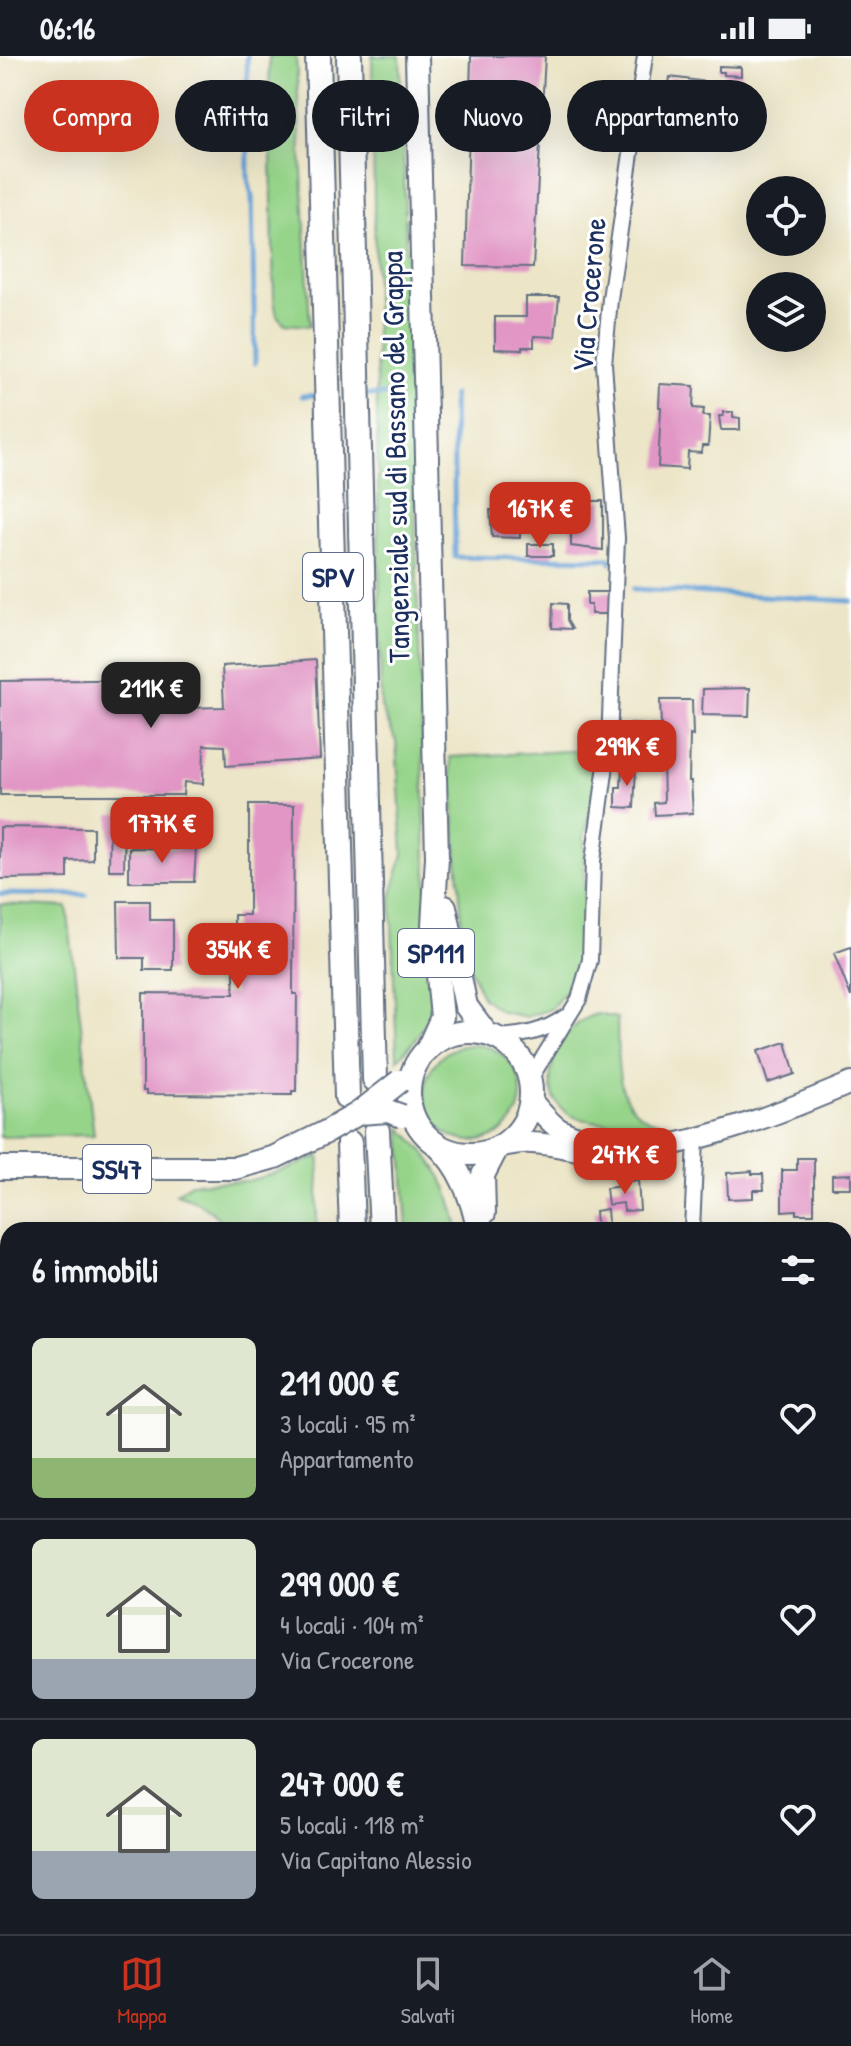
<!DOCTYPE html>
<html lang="it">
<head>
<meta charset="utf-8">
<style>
	:root { --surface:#171b24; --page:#20242c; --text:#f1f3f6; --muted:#9ea1a6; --line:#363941; --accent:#c8321e }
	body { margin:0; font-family:"Patrick Hand",sans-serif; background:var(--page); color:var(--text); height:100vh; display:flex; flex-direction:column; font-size:30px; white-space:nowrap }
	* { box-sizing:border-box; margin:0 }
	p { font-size:26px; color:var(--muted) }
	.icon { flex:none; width:44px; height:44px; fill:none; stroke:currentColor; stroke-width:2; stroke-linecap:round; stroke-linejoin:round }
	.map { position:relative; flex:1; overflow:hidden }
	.details { position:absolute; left:0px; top:1166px; width:852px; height:712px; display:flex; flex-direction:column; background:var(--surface); border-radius:24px 24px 0 0; box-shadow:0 8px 32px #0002 }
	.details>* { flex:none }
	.banner { position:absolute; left:24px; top:24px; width:804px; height:72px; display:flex; gap:16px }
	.fabs { position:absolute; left:746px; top:120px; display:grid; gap:16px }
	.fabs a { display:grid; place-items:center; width:80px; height:80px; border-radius:50%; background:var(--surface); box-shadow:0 8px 32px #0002; font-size:40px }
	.price { position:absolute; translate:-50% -68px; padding:0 18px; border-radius:16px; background:var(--accent); color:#fff; font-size:26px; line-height:52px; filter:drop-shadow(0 2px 4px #0008) }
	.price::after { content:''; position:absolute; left:50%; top:48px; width:24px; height:18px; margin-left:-12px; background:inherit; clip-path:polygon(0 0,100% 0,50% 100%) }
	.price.selected { background:#222; color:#fff }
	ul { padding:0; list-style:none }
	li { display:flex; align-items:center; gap:24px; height:200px; padding:0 32px }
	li+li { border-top:2px solid var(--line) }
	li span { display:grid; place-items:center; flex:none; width:224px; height:160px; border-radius:12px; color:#555 }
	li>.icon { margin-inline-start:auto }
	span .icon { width:96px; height:96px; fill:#fffc; stroke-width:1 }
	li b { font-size:34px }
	h2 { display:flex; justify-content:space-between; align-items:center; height:96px; padding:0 32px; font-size:34px }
	.tag { padding:0 28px; border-radius:36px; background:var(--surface); box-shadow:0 8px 32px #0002; font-size:28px; line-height:72px }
	.tag.selected { background:var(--accent); color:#fff }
	.status { display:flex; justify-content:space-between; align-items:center; height:56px; padding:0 40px; background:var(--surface); direction:ltr }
	.status svg { height:22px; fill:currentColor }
	.dock { display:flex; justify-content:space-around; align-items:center; height:112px; border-top:2px solid var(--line); background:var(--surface); font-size:22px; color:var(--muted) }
	.dock a { display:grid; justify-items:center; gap:4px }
	.dock .selected { color:var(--accent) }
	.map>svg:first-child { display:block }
	.green { fill:#96d48a; stroke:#588274; stroke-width:2 }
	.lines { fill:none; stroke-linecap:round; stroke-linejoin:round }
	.stream { stroke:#66a1d6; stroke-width:5 }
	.building { fill:#e196c5 }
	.minor-casing { stroke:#646f83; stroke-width:18 }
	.secondary-casing { stroke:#646f83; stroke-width:24 }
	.primary-casing { stroke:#646f83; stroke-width:26 }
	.trunk-casing { stroke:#646f83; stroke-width:26 }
	.motorway-casing { stroke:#646f83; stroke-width:28 }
	.minor { stroke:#fff; stroke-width:14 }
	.secondary { stroke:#fff; stroke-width:20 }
	.primary { stroke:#fff; stroke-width:22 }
	.trunk { stroke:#fff; stroke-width:22 }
	.motorway { stroke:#fff; stroke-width:24 }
	.rail-casing { stroke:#1b2f5e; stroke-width:8 }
	.rail { stroke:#fff; stroke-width:5; stroke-dasharray:15; stroke-linecap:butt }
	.primary-bridge-casing { stroke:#646f83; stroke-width:26; stroke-linecap:butt }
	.primary-bridge { stroke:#fff; stroke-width:22 }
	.labels { text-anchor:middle; stroke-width:6; stroke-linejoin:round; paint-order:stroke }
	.shield { fill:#fff; stroke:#5f6d8e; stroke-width:2 }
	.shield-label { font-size:28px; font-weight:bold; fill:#1b2f5e }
	.street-label { font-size:30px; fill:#1b2f5e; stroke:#fff }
</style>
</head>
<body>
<div class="status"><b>06:16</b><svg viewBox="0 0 49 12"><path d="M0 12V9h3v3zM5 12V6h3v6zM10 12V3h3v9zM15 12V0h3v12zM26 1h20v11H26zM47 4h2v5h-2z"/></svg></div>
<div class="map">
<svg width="851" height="1878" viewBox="0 0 851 1878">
	<rect width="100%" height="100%" fill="#fff"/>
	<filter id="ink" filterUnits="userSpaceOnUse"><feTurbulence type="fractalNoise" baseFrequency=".0125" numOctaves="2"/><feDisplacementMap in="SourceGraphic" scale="16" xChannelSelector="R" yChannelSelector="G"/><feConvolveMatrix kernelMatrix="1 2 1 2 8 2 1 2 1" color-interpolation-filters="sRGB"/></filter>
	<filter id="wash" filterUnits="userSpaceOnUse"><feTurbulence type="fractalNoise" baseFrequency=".006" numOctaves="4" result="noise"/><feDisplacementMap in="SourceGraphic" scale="32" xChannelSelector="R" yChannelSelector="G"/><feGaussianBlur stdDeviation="1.8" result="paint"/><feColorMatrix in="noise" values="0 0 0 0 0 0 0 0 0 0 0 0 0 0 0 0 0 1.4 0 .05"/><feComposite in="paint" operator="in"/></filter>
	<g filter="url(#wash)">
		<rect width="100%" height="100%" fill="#ece5c7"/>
		<g class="green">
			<path d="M269 0H296L310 270 285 268 277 260 274 245Z"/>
			<path d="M372 0H400L431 958 415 984 397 1004 391 842 403 798 396 685 381 651Z"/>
			<path d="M606 693 602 725 592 747 584 782V867L574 924 551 953 526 961 502 956 482 941 470 913 462 870 450 701Z"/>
			<path d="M0 848 67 851 94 1079 0 1081Z"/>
			<path d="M597 958 617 962C619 1006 610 1060 666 1068 643 1068 584 1070 567 1057 530 1031 561 966 597 958Z"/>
			<circle cx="473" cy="1037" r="48"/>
			<path d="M401 1072C436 1105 449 1127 458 1174H407Z"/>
			<path d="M320 1100 316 1174H230C214 1157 200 1144 176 1138L191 1127 248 1125 285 1114Z"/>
			<path d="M844 1673H851V1836L844 1837Z"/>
		</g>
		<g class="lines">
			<g class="stream">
				<path d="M247 0 248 123 252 140 255 307"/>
				<path d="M367 339H398"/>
				<path d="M453 339 455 501 610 503 611 507"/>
				<path d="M302 340 321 339"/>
				<path d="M634 533 851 545"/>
				<path d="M0 838 86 839"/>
				<path d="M844 1469 851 1466"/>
			</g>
		</g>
		<g id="blocks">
			<g class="building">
				<path d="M471 0H545L533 211 465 210Z"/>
				<path d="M719 10 741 11V20L724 19V16H719Z"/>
				<path d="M670 21 715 27 713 41 708 40 706 52 666 49Z"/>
				<path d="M723 27 744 29 742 56 721 55Z"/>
				<path d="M526 241H559L555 281 534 280V291H522V294L495 293V261H526Z"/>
				<path d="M660 328 694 330 693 352 704 353 703 360H710L708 390H702L701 397 688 396 687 413 658 411 661 351H659Z"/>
				<path d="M723 356H733V361L740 362V374H721L719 360H723Z"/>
				<path d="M571 445H603V494L571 490Z"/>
				<path d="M490 454 520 455V482L492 481Z"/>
				<rect x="528" y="488" width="25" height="12"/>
				<path d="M587 536H614L613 558H591V549H587Z"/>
				<path d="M553 547 567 548V564L572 573 552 572Z"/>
				<path d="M316 604 320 703 226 710 225 690 204 689 203 728 184 726 183 739H0V625L186 623V652L224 651 222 610Z"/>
				<path d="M750 632 749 660 702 659 703 633Z"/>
				<path d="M660 644H692L693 680 690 679 689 725H691L693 757 655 759 654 747 664 746 663 700 628 699 630 668 661 670Z"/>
				<path d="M622 710 636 711 634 752 616 751V731H621Z"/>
				<path d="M249 749H294L293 938H297L296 1035H292V1039L147 1038V1035H143V937L234 938V859H249Z"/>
				<path d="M110 758H125L124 814H109Z"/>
				<path d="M0 771 93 772V804L68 805V822L0 823Z"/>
				<path d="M129 792 196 793 194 826H129Z"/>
				<path d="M118 845H150V864H173V914H144V902H119Z"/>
				<path d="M851 891V941L834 897Z"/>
				<path d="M786 986 795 1018 768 1027 758 995Z"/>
				<path d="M797 1102H814V1158H796V1154L782 1155V1114H797Z"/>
				<path d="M752 1115V1118H763L764 1134H753V1142L728 1143 727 1117Z"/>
				<path d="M851 1118V1132H832V1119Z"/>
				<path d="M638 1124 640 1154 624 1155 623 1147 608 1149 606 1132 622 1130V1126Z"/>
				<path d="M607 1153 608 1167 596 1168 595 1155Z"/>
				<path d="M844 1179H851V1217L844 1218Z"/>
				<rect x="844" y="1399" width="7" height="49"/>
				<path d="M0 1612H8V1656L0 1657Z"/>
			</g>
		</g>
	</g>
	<g filter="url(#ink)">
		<use href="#blocks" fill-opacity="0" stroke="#646f83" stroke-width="2"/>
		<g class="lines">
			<defs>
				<g id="minor">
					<path d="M497 981C524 979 542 977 565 961"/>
					<path d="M530 1023 579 943 590 904 593 805 609 687 617 482 604 308 610 243 645 0"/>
					<path d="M692 1174 696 1084"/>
					<path d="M0 1329H8"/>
					<path d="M806 1870 807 1878"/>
				</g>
				<g id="secondary">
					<path d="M531 1044C553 1070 558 1078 592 1084"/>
					<path d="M502 1090C512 1088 522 1086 532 1087 561 1088 588 1100 617 1097 699 1089 776 1059 851 1027"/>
				</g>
				<g id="primary">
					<path d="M417 0 437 801 433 869 442 961 429 990"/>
					<path d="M445 851 466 950 486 977"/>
					<circle cx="470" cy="1037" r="61"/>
					<path d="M0 1112H235L275 1101 326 1076"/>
				</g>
				<g id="trunk">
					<path d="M435 1087C461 1111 471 1140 479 1174"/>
					<path d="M484 1157 483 1119 497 1092"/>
					<path d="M459 1870 460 1878"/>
				</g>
				<g id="motorway">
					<path d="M318 0 347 1041"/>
					<path d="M349 0 375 1023"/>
					<path d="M377 1075 382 1174"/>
					<path d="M349 1087 352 1174"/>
					<path d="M389 1870 390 1878"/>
					<path d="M418 1870 419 1878"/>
				</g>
			</defs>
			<use href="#minor" class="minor-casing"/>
			<use href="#secondary" class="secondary-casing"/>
			<use href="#primary" class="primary-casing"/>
			<use href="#trunk" class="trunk-casing"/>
			<use href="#motorway" class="motorway-casing"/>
			<use href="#minor" class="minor"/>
			<use href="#secondary" class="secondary"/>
			<use href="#primary" class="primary"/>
			<use href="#trunk" class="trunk"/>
			<use href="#motorway" class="motorway"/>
			<defs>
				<g id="rail">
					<path d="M844 1487 851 1484"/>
					<path d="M0 1808 8 1805"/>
				</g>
			</defs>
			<use href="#rail" class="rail-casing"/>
			<use href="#rail" class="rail"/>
			<defs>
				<g id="primary-bridge">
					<path d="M359 1057 388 1055 402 1060"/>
					<path d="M326 1076 359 1057 400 1025"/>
				</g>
			</defs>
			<use href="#primary-bridge" class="primary-bridge-casing"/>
			<use href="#primary-bridge" class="primary-bridge"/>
		</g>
	</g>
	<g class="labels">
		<g class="shield">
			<rect x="303" y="497" width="60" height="48" rx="6"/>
			<rect x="398" y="873" width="76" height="48" rx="6"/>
			<rect x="83" y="1089" width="68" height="48" rx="6"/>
		</g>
		<g class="shield-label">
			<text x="333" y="531">SPV</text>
			<text x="436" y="907">SP111</text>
			<text x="117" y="1123">SS47</text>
		</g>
		<g class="street-label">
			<text transform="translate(589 239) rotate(-85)" y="10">Via Crocerone</text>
			<text transform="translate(396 401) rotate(-91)" y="10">Tangenziale sud di Bassano del Grappa</text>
		</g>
	</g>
</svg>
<div class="fabs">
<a><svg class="icon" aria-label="locate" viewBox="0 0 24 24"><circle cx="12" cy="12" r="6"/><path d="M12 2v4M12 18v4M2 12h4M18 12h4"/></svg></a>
<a><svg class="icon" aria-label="layers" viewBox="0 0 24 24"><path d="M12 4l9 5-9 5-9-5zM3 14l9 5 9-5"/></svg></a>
</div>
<b class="price" style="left:540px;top:494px">167K €</b>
<b class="price selected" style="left:151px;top:674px">211K €</b>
<b class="price" style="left:627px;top:732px">299K €</b>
<b class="price" style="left:162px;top:809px">177K €</b>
<b class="price" style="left:238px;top:935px">354K €</b>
<b class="price" style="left:625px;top:1140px">247K €</b>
<div class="banner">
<a class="tag selected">Compra</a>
<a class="tag">Affitta</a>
<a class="tag">Filtri</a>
<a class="tag">Nuovo</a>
<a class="tag">Appartamento</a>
</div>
<section class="details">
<h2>6 immobili<svg class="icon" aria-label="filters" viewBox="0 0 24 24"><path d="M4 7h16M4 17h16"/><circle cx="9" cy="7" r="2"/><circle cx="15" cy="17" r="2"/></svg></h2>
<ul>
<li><span style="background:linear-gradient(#dfe7d0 75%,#8fb573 0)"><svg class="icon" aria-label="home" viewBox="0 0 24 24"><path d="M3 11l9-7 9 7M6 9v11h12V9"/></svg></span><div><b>211 000 €</b><p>3 locali · 95 m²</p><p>Appartamento</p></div><svg class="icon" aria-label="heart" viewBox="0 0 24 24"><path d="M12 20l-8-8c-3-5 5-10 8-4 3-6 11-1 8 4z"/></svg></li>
<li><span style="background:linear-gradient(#dfe7d0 75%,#9aa5b1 0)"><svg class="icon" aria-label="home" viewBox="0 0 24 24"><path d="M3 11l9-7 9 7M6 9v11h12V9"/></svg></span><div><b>299 000 €</b><p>4 locali · 104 m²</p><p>Via Crocerone</p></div><svg class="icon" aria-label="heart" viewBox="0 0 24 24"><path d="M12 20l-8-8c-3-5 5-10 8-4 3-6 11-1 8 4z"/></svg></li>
<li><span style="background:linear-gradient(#dfe7d0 70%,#9aa5b1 0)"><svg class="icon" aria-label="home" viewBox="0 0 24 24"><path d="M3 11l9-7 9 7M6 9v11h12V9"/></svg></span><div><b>247 000 €</b><p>5 locali · 118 m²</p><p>Via Capitano Alessio</p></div><svg class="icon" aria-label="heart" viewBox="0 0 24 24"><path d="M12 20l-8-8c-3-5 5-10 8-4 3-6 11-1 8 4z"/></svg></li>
</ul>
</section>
</div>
<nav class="dock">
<a class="selected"><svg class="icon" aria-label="map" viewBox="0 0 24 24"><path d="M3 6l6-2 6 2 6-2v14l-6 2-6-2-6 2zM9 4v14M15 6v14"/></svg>Mappa</a>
<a><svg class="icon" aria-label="saved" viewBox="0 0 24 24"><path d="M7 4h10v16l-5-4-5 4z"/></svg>Salvati</a>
<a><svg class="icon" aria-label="home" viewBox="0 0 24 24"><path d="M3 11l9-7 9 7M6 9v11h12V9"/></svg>Home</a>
</nav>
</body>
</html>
